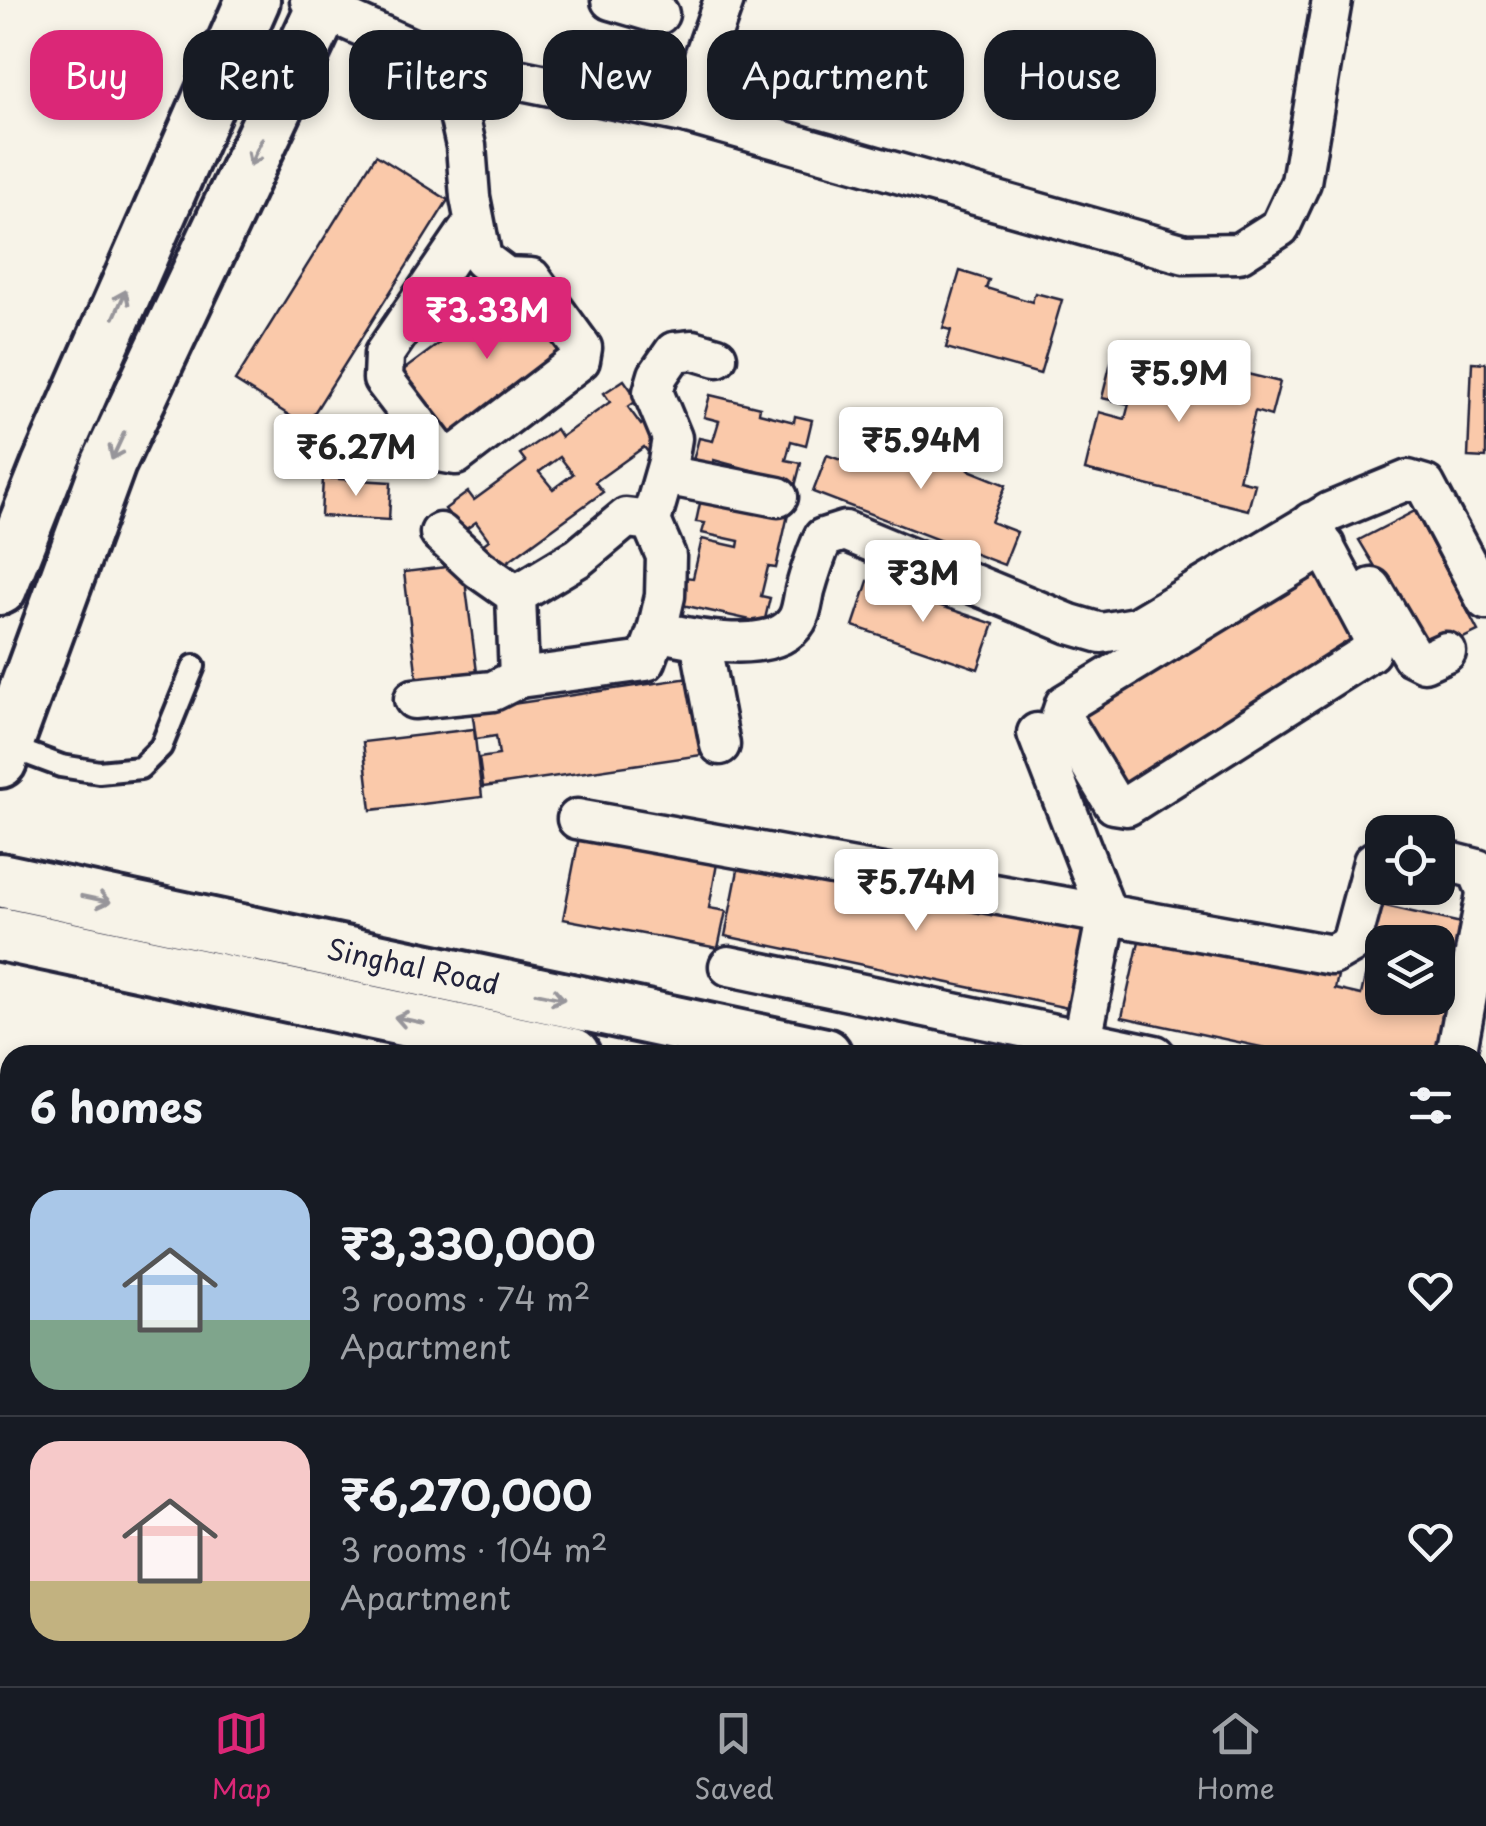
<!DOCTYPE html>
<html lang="en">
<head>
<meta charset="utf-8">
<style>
	:root { --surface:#171b24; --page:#242831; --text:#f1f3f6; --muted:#9ea1a6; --line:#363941; --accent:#db2777 }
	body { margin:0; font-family:"Playpen Sans",sans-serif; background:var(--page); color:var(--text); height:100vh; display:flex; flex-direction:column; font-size:38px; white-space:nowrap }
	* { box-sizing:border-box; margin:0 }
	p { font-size:32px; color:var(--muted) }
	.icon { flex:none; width:55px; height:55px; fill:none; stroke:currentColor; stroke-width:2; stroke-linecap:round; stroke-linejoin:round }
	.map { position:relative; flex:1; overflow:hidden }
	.sheet { position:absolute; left:0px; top:1045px; width:1488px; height:642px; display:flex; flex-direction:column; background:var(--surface); border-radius:30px 30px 0 0; box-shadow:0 5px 15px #0003 }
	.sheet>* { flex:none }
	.guide { position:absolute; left:30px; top:30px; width:1428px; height:90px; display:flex; gap:20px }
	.tools { position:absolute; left:1365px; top:815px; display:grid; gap:20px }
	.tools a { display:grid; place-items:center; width:90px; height:90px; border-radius:20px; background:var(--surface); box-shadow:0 5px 15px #0003; font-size:50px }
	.price { position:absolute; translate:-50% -85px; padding:0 22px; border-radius:10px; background:#fff; color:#222; font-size:32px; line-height:65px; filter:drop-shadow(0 2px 5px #0008) }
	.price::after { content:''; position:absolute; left:50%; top:60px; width:30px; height:22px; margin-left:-15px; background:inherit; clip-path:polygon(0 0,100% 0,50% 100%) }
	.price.current { background:var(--accent); color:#fff }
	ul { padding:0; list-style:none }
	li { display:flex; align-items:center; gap:30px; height:250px; padding:0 30px }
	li+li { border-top:2px solid var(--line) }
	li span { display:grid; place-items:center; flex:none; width:280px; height:200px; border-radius:30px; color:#555 }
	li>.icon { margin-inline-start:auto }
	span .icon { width:120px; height:120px; fill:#fffc; stroke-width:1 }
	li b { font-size:42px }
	h2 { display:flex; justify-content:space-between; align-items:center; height:120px; padding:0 30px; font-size:42px }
	.tag { padding:0 35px; border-radius:30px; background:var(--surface); box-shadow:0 5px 15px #0003; font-size:35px; line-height:90px }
	.tag.current { background:var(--accent); color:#fff }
	.tabs { display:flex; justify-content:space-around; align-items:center; height:140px; border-top:2px solid var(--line); background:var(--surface); font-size:28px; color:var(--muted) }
	.tabs a { display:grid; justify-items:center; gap:5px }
	.tabs .current { color:var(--accent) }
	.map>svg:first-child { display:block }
	.building { fill:#fac9aa; stroke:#22223b; stroke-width:2.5; fill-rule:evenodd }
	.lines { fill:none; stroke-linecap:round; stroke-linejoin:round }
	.lane-casing { stroke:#22223b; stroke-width:28 }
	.street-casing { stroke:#22223b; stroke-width:45 }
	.secondary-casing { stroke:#22223b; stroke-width:60 }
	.lane { stroke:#f7f3e8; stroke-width:20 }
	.street { stroke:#f7f3e8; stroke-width:38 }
	.secondary { stroke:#f7f3e8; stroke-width:52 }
	.oneway { stroke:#97959a }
	.labels { text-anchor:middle; stroke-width:8; stroke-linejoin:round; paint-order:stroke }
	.street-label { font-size:28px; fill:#22223b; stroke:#f7f3e8 }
</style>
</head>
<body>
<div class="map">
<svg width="1486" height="1686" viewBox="0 0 1486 1686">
	<rect width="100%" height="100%" fill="#f7f3e8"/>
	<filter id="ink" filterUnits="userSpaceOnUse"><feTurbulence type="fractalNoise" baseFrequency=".01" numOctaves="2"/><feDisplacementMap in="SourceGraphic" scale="20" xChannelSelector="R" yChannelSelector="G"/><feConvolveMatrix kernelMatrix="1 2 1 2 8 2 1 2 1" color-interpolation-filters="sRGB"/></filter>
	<g filter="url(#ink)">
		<g class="building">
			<path d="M376 155 448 200 306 426 235 381Z"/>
			<path d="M960 271 989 280 986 288 1032 302 1035 293 1062 300 1040 374 946 348 951 330 943 328Z"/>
			<path d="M525 280 578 350 487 418 482 411 442 441 394 377Z"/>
			<path d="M1116 342 1280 382 1271 416 1255 411 1239 480 1255 484 1248 510 1085 470 1099 412 1125 419 1129 404 1102 398Z"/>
			<path d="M1472 362 1486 363V458L1468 457Z"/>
			<path d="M624 380 638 400 628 407 641 425 651 417 665 443 652 457 644 447 595 482 603 492 492 573 475 550 489 540 476 522 462 532 445 509 468 492 474 500 526 462 520 454 556 429 561 437 610 402 604 393ZM560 457 573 474 553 489 539 472Z"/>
			<path d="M710 395 760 407 759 413 794 422 795 416 812 420 806 445 791 441 786 460 801 463 793 494 771 488 774 476 714 460 711 473 691 468 699 438 713 441 719 421 704 417Z"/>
			<path d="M867 426 916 444 918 436 948 448 950 443 976 453 969 470 1006 485 991 522 1017 532 1004 565 813 492 827 455 852 464Z"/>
			<path d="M323 478 391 482 389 520 321 516Z"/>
			<path d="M702 494 789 510 776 568 768 567 761 596 770 598 764 623 678 604 684 577 693 578 702 539 738 547 739 541 702 533 705 523 696 522Z"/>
			<path d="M1415 511 1478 631 1428 655 1359 540Z"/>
			<path d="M1310 564 1359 638 1125 790 1076 716Z"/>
			<path d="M463 565 478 680 418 688 404 572Z"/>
			<path d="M868 581 994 624 978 669 853 626Z"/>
			<path d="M703 676 694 707 697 730 711 728 715 753 483 787 479 758 499 755 496 736 476 739 472 710Z"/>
			<path d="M474 729 482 797 371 810 363 742Z"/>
			<path d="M580 832 718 858 709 908 726 911 718 948 563 919Z"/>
			<path d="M740 860 1100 924 1082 1011 725 936Z"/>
			<path d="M1381 905 1470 925 1442 1055H1298L1122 1017 1142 928 1339 971 1335 989 1361 995ZM1382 942H1438V998H1382Z"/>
			<path d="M10 1169V1252L0 1254V1172Z"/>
			<path d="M7 1375 10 1376V1609L0 1606V1395Z"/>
			<path d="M1478 1477H1486V1552H1482V1547L1478 1546Z"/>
			<path d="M125 1678H245L243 1686H122Z"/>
			<path d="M394 1678H595L594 1686H394Z"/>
			<path d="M620 1678H773L772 1686H620Z"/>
			<rect x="857" y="1678" width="69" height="8"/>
			<rect x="994" y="1678" width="105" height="8"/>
			<path d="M1385 1678H1452L1457 1686H1391Z"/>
		</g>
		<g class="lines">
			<defs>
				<path id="lane" d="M7 746 61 766 99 772 140 768 161 747 194 666"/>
				<g id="street">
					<path d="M310 0 323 9 448 65 688 114 1185 254 1239 253 1280 227 1301 182 1332 0"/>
					<path d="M611 0 659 14"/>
					<path d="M448 65 466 146 470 197 482 259 506 277 531 278 582 348 580 360 456 455 439 452 383 379 384 354 474 222"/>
					<path d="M688 114 700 68 724 0"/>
					<path d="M665 475 778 497"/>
					<path d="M651 521 668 462 672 438 653 392 658 375 674 352 693 350 717 357"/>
					<path d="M1311 522 1372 636 1370 652 1127 806 1114 804 1061 716 1065 704 1325 546"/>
					<path d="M440 533 479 569 516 595"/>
					<path d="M1372 588 1412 656 1424 662 1446 652"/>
					<path d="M657 631 646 661 519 678 516 595 579 557 626 518 651 521 666 556 665 596 657 631C691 639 775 657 797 620 802 612 803 599 805 590 810 572 816 555 823 538L845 531 1070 624 1101 633 1136 627 1330 512 1408 480 1425 485 1486 600"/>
					<path d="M700 640 720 745"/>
					<path d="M414 699 493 691 519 678"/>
					<path d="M1037 733 1107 914 1079 1055"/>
					<path d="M577 819 1332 955 1351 944 1373 862 1382 856"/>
					<path d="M1438 859 1477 869 1486 890"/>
					<path d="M729 966 1155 1055"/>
					<path d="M1456 1055 1486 894"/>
					<path d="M1478 1168 1486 1141"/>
					<path d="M0 1316 10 1314"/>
					<path d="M0 1376 10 1370"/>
					<path d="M1478 1453H1486"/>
					<path d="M1478 1608H1486"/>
					<path d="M0 1641 10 1645"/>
					<path d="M1471 1678V1686"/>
					<path d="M68 1686 70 1678"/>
					<path d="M97 1686 99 1678"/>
					<path d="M944 1686 945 1678"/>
					<path d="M979 1686 980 1678"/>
					<path d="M1102 1686V1678"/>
					<path d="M1307 1686 1321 1678"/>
				</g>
				<g id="secondary">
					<path d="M0 588 48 467 253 0"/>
					<path d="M0 761 109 463 327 0"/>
					<path d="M0 880 825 1055"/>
					<path d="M0 934 573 1055"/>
					<path d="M1478 1204 1486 1208"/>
					<path d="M1478 1258 1486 1262"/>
				</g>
			</defs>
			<use href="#lane" class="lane-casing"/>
			<use href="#street" class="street-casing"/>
			<use href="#secondary" class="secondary-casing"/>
			<use href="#lane" class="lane"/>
			<use href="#street" class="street"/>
			<use href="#secondary" class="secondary"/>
		</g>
		<defs><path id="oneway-shaft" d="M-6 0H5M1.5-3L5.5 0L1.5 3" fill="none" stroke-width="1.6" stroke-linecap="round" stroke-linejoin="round" transform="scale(2.5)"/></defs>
		<g class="oneway">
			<use href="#oneway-shaft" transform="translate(256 152) rotate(115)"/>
			<use href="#oneway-shaft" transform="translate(120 304) rotate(-66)"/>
			<use href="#oneway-shaft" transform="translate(118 446) rotate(115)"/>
			<use href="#oneway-shaft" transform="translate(96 899) rotate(12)"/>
			<use href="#oneway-shaft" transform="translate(550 996) rotate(12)"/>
			<use href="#oneway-shaft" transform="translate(409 1020) rotate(-168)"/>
		</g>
	</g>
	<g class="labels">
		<g class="street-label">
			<text transform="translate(413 967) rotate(12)" y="10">Singhal Road</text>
		</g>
	</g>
</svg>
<div class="tools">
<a><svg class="icon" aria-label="locate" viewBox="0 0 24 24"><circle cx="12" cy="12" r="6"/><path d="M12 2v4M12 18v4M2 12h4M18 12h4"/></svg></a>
<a><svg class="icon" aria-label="layers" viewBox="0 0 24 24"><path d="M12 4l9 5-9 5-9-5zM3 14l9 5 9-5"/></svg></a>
</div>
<b class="price current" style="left:487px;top:362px">₹3.33M</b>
<b class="price" style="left:1179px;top:425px">₹5.9M</b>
<b class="price" style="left:921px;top:492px">₹5.94M</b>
<b class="price" style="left:356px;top:499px">₹6.27M</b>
<b class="price" style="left:923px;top:625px">₹3M</b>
<b class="price" style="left:916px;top:934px">₹5.74M</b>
<div class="guide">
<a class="tag current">Buy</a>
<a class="tag">Rent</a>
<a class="tag">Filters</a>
<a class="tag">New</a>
<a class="tag">Apartment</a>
<a class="tag">House</a>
</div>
<section class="sheet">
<h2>6 homes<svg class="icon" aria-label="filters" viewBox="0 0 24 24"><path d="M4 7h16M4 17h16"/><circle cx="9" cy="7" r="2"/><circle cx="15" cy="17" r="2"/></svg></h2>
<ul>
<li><span style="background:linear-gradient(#a9c7e8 65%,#7fa58c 0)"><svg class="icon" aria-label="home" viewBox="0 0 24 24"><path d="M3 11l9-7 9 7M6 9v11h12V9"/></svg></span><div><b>₹3,330,000</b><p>3 rooms · 74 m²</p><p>Apartment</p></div><svg class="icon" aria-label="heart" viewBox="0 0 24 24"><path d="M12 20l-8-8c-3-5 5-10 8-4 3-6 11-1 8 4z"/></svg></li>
<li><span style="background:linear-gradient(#f6c9c9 70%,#c2b280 0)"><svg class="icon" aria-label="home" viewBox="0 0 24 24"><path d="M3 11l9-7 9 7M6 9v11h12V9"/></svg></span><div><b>₹6,270,000</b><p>3 rooms · 104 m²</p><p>Apartment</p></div><svg class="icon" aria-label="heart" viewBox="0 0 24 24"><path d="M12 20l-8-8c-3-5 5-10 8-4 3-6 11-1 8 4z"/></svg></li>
</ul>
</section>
</div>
<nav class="tabs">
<a class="current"><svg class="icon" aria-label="map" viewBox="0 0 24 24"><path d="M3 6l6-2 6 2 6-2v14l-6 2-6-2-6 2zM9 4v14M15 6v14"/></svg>Map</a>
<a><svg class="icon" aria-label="saved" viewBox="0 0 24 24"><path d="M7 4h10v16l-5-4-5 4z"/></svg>Saved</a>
<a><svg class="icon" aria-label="home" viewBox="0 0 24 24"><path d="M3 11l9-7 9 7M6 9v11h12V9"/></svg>Home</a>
</nav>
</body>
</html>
